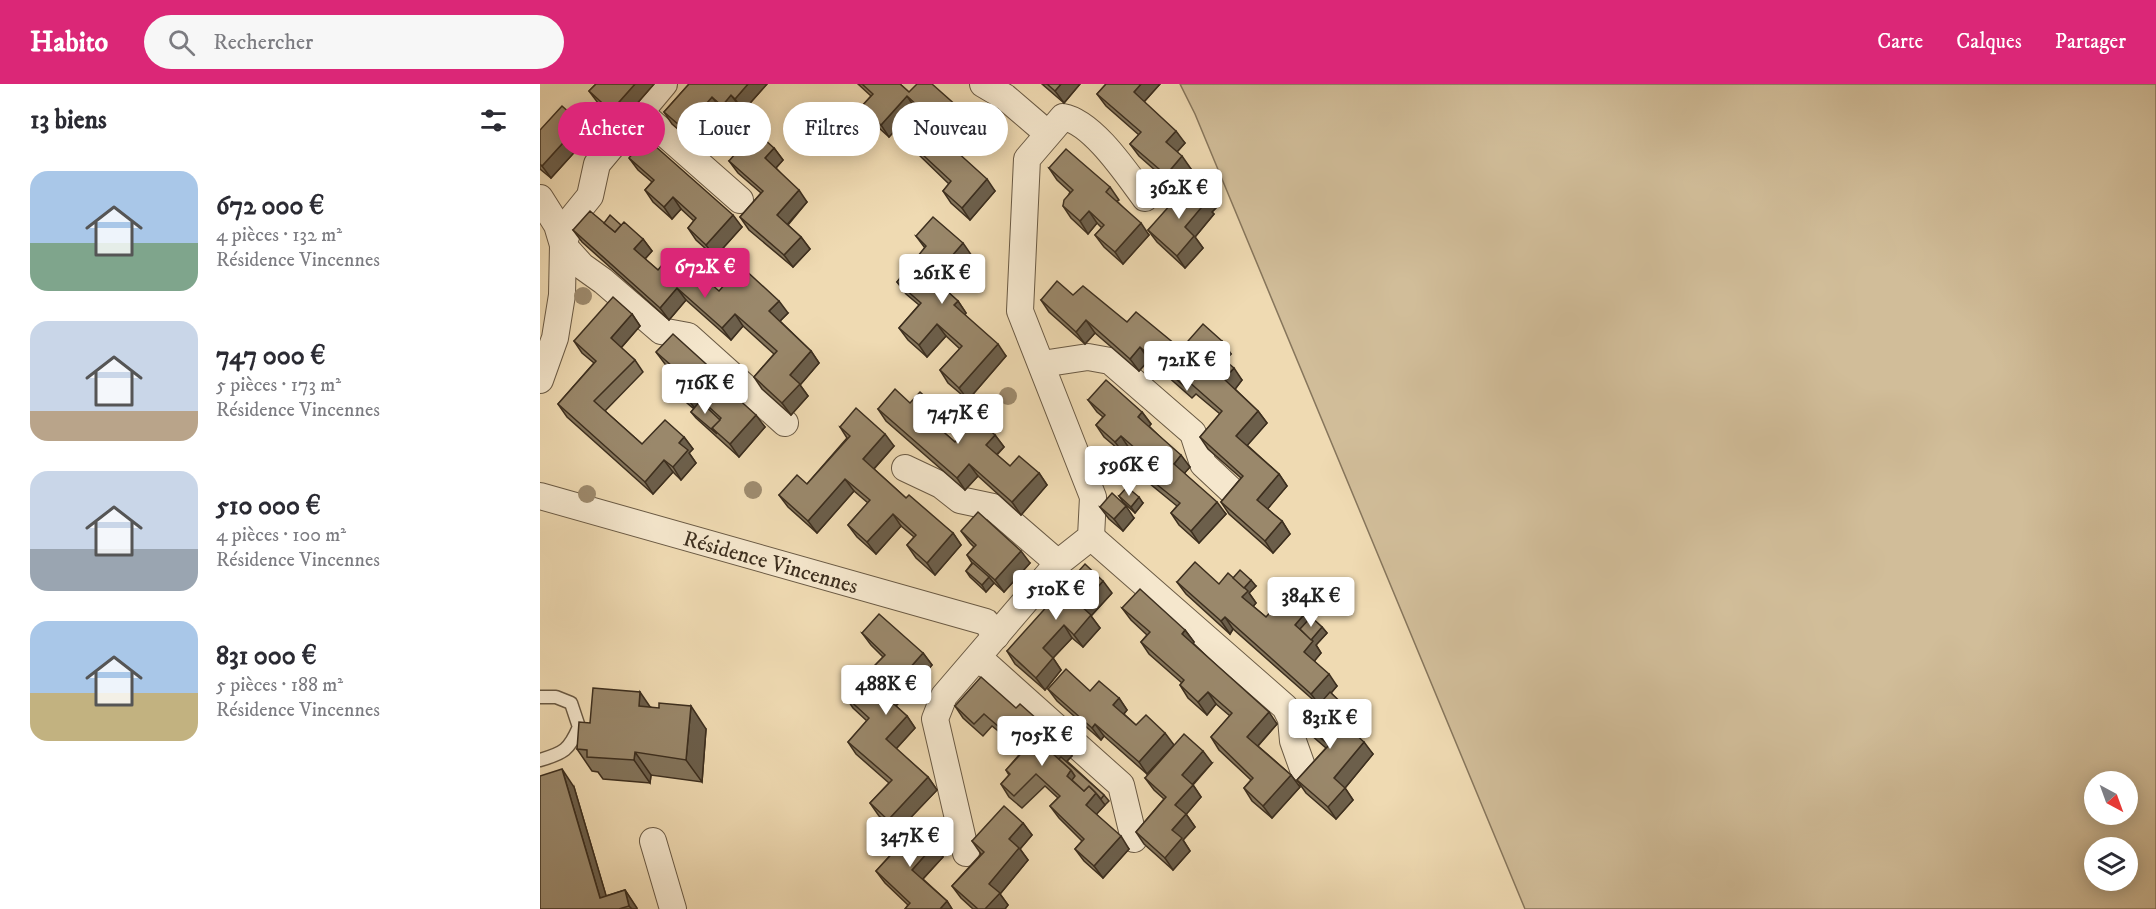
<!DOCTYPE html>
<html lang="fr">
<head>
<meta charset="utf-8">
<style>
	:root { --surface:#fff; --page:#f7f7f7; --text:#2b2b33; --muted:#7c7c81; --accent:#db2777 }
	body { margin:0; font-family:"IM FELL DW Pica",serif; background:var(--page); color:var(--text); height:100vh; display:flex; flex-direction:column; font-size:22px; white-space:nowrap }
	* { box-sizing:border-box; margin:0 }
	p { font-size:20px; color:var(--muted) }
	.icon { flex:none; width:33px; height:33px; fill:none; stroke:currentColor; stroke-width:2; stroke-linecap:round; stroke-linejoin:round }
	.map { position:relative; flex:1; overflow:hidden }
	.panel { display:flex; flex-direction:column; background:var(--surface); width:540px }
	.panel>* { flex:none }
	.top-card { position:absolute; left:18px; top:18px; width:570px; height:54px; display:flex; gap:12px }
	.needle { width:39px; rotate:139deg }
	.fabs { position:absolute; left:1544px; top:687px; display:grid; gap:12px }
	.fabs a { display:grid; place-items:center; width:54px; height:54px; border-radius:50%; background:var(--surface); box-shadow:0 3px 15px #0003; font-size:30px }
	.price { position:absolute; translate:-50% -51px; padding:0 14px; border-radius:6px; background:#fff; color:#222; font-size:20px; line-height:39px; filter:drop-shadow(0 2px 3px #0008) }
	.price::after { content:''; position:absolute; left:50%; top:36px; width:18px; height:14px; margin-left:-9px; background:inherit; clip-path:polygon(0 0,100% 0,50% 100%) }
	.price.on { background:var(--accent); color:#fff }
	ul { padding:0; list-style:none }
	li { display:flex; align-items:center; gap:18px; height:150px; padding:0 30px }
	li span { display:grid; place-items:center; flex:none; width:168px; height:120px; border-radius:18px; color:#555 }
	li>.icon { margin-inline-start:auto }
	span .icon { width:72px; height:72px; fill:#fffc; stroke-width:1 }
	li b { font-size:26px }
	h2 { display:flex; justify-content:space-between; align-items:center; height:72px; padding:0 30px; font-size:26px }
	.pill { padding:0 21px; border-radius:27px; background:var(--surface); box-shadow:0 3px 15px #0003; font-size:21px; line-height:54px }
	.pill.on { background:var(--accent); color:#fff }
	header { display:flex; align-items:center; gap:36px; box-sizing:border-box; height:84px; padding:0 30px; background:var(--accent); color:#fff }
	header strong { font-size:28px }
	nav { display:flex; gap:33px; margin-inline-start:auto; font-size:21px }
	.search { width:420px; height:54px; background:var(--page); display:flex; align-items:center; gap:15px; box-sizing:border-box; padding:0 21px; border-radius:33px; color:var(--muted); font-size:22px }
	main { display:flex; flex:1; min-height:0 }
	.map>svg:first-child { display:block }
	.green { fill:#d1bd99; stroke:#87765c; stroke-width:1.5; fill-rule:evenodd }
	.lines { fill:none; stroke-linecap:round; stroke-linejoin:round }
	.service-casing { stroke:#6a5a44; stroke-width:15 }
	.minor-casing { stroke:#6a5a44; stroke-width:28 }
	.service { stroke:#f5e7cd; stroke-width:12 }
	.minor { stroke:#f5e7cd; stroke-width:26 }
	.tree { fill:#9e8b6e }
	.wall { fill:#84755c; stroke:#3d2f1f; stroke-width:1.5 }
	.shaded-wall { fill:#6c5f4b; stroke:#3d2f1f; stroke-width:1.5 }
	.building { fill:#9a886b; stroke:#3d2f1f; stroke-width:1.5 }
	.labels { text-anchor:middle; stroke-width:4.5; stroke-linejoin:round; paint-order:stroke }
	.street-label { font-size:22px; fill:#3d2f1f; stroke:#f5e7cd }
</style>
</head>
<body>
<header>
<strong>Habito</strong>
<div class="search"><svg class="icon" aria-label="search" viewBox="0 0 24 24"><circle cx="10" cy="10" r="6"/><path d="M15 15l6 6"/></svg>Rechercher</div>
<nav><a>Carte</a><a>Calques</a><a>Partager</a></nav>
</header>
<main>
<section class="panel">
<h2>13 biens<svg class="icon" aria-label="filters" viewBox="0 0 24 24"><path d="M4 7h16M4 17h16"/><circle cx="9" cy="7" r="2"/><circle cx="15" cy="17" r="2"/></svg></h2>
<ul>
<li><span style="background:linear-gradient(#a9c7e8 60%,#7fa58c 0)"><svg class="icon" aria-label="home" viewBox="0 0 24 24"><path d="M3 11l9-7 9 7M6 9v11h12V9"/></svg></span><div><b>672 000 €</b><p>4 pièces · 132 m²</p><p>Résidence Vincennes</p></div></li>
<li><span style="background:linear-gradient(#c9d6e8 75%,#b9a48a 0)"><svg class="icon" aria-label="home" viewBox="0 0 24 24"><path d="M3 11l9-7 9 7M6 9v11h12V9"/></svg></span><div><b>747 000 €</b><p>5 pièces · 173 m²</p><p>Résidence Vincennes</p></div></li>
<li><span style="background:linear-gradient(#c9d6e8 65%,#9aa5b1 0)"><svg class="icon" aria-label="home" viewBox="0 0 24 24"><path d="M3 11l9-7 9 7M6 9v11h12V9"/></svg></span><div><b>510 000 €</b><p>4 pièces · 100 m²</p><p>Résidence Vincennes</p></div></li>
<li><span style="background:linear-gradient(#a9c7e8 60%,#c2b280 0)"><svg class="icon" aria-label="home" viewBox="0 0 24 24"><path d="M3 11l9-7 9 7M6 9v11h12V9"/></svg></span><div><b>831 000 €</b><p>5 pièces · 188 m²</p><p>Résidence Vincennes</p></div></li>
</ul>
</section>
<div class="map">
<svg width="1616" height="825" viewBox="0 0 1616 825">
	<rect width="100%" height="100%" fill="#efdab2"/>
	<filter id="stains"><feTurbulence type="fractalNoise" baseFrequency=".00333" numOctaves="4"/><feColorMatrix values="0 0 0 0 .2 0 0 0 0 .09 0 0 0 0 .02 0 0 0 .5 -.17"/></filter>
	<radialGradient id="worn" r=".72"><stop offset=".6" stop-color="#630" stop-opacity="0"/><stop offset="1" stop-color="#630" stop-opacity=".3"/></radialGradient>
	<path class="green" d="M640 0H1616V825H985L655 30ZM1554 698H1587V730H1554ZM1554 764H1587V796H1554Z"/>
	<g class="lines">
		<defs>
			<path id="service" d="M0 613H16L31 619 39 643C29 666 24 669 0 676"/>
			<g id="minor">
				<path d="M443 0 465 13 507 49"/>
				<path d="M100 28 200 116"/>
				<path d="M0 114 17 141 23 161 42 182 63 197 121 247 148 252 245 339"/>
				<path d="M502 280 548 273 570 277 653 349 663 380 694 409"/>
				<path d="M0 296 15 254 22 211 23 161 33 133 50 112 57 80 124 0"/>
				<path d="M365 384 401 401 420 416 453 423 518 479"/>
				<path id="s1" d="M0 412 446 538 456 552"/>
				<path d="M551 453 745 623 751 635 753 657 763 685"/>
				<path d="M439 574 581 701 594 755"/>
				<path d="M113 757 133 825"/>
				<path d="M426 769 395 635 404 612 518 479 551 453 553 413 480 227 487 75 523 33C553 38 587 90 605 114"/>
			</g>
		</defs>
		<use href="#service" class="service-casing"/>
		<use href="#minor" class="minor-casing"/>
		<use href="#service" class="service"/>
		<use href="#minor" class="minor"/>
	</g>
	<g class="tree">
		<circle cx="43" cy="212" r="9"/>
		<circle cx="468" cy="312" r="9"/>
		<circle cx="213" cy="406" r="9"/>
		<circle cx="47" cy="410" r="9"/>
	</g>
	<g class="wall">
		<path d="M56 0H114L80 39 58 19 49 7Z"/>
		<path d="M149 0H227L203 27 200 23 162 66 132 40 124 28Z"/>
		<path d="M318 0H360L369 8 427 31 436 43 415 66 455 107 430 136 411 119 403 107 409 100 378 70 369 58 388 36 375 24 349 53 329 35 321 23 331 12Z"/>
		<path d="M502 0H540L524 19Z"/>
		<path d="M566 0H620L604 18 645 59 637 68 651 85 634 103 599 72 590 60 599 51 566 22 557 10Z"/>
		<path d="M41 39 50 51 11 94 0 85V46Z"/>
		<path d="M234 64 243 76 236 84 267 118 248 141 261 153 270 165 253 183 209 146 200 133 221 109 198 89 189 77Z"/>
		<path d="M89 74 202 143 175 173 156 156 148 144 154 137 141 125 132 135 113 118 105 106 112 98 98 86Z"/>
		<path d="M509 84 570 103 579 116 577 117 609 151 583 180 564 163 555 151 562 144 557 139 548 150 531 134 523 122 530 108 517 96Z"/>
		<path d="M651 106 668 112 676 124 672 128 674 130 655 153 663 164 645 184 617 158 608 146Z"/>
		<path d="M64 139 81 141 103 155 112 167 105 175 118 186 147 194 179 207 248 229 240 237 271 267 279 279 260 301 268 312 251 331 222 305 214 293 234 270 203 242 191 256 146 216 129 236 42 158 33 146Z"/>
		<path d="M376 152 432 172 403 204 418 217 426 229 425 231 466 272 428 316 408 299 400 286 420 265 406 252 387 273 368 256 359 244 379 221 366 210 357 198 385 164Z"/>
		<path d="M533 211 641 265 682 257 691 270 685 276 702 296 695 305 718 327 727 339 707 361 739 390 747 402 727 425 742 437 750 450 733 469 689 430 681 418 701 394 668 365 660 353 680 330 656 310 652 314 609 276 599 287 555 249 545 260 509 228 501 216Z"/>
		<path d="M92 230 100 242 81 264 95 276 103 288 65 327 102 360 144 353 153 365 149 369 156 379 141 396 133 388 113 410 27 333 18 320 54 279 42 269 34 257Z"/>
		<path d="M116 268 185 301 184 302 225 343 199 373 156 334 151 328 154 325 140 313 131 300 138 292 125 280Z"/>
		<path d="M548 316 602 328 611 340 609 342 650 383 644 389 686 430 659 459 639 441 631 429 637 422 604 395 595 383 602 375 589 364 584 370 564 353 556 341 563 333 557 328Z"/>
		<path d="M370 319 408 338 401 346 415 358 455 351 464 363 457 371 470 382 499 389 507 401 481 431 438 392 425 406 346 337 338 325Z"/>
		<path d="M300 343 354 362 334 385 366 414 413 449 421 461 395 491 376 474 367 461 374 453 361 442 336 470 317 453 308 441 328 419 314 407 277 449 248 423 239 411 267 400 307 354Z"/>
		<path d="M579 412 603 419 595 429 583 418Z"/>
		<path d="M560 423 594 434 583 447 569 435Z"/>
		<path d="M421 447 490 479 464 508 454 499 446 508 430 493 426 487 432 479 427 471 434 463 430 459Z"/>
		<path d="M693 494 716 502 709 509 716 519 713 522 726 533H771L782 543 787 549 776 561 781 569 774 577 797 602 791 609 818 638 811 645 833 670 805 704 813 716 796 735 766 709 757 696 786 664 771 651 763 639 779 621 693 545 690 550 646 510 637 498 679 500Z"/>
		<path d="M572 509 551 532 560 544 543 563 532 554 513 574 521 586 505 606 475 580 467 567Z"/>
		<path d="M582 524 645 546 654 558 653 559 737 640 718 662 751 691 760 703 732 734 712 717 704 704 711 696 679 666 671 653 690 632 676 620 667 631 648 614 640 601 642 599 609 570 601 558 607 551 591 536Z"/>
		<path d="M322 549 383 569 392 581 356 622 367 632 375 644 356 665 388 693 397 706 368 736 395 760 403 773 383 795 407 817 412 825H365L368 821 345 799 336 787 356 765 348 753 355 746 339 732 330 719 349 699 316 670 308 658 327 637 313 624 305 612 343 573 331 561Z"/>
		<path d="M508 605 550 607 579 614 587 626 584 630 596 641 634 661 607 690 564 652 561 656 517 617Z"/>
		<path d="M415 622 476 624 524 659 532 672 527 677 564 711 569 717 556 730 589 765 563 794 544 777 535 765 542 757 519 734 510 722 518 714 505 702 482 724 469 713 461 700 469 691 466 686 485 664 471 651 468 655 452 642 443 652 423 634Z"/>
		<path d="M110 623 166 645 162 698 111 691 110 699 63 695 58 688 52 687 37 665 50 639Z"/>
		<path d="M672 679 653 701 661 713 646 730 655 743 643 756 650 767 633 786 604 760 596 748 624 715 614 706 605 694Z"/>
		<path d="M34 703 66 812 85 806 97 825H0Z"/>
		<path d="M483 739 492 751 480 765 488 776 460 810 468 821 465 825H433L421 814 412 802 441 770 432 757Z"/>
	</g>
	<g class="shaded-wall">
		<path d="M95 0H114L80 39 71 27Z"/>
		<path d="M208 0H227L203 27 195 15Z"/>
		<path d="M521 0H540L524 19 515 7Z"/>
		<path d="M601 0H620L602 20 594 8Z"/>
		<path d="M191 11 200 23 162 66 154 54 160 27 172 13 181 25 186 28 182 22Z"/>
		<path d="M367 12 375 24 349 53 341 41Z"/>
		<path d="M427 31 436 43 413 69 405 57Z"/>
		<path d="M41 39 50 51 11 94 2 82Z"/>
		<path d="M636 47 645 59 635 70 626 58Z"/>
		<path d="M234 64 243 76 234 86 225 74Z"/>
		<path d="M642 72 651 85 634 103 626 91Z"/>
		<path d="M447 95 455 107 430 136 422 124Z"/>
		<path d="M259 106 267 118 245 143 237 131Z"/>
		<path d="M668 112 676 124 672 128 674 130 655 153 663 164 645 184 637 172 645 143Z"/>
		<path d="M133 113 141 125 132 135 124 123Z"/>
		<path d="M549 127 557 139 548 150 540 137Z"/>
		<path d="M193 131 202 143 175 173 166 161Z"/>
		<path d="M601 139 609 151 583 180 575 168Z"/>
		<path d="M261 153 270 165 253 183 244 171Z"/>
		<path d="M103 155 112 167 103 177 94 165Z"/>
		<path d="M423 159 432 172 401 206 393 194Z"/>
		<path d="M137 204 146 216 129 236 120 224Z"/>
		<path d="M239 217 248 229 238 239 229 227Z"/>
		<path d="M418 217 426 229 423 233 414 221Z"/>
		<path d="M92 230 100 242 79 266 71 254Z"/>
		<path d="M195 230 203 242 191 256 182 244Z"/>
		<path d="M546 236 555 249 545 260 536 248Z"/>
		<path d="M397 240 406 252 387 273 379 261Z"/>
		<path d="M682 257 691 270 683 279 674 267Z"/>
		<path d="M458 260 466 272 428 316 419 304Z"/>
		<path d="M600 263 609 276 599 287 590 275Z"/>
		<path d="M271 267 279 279 260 301 268 312 251 331 242 319 250 291Z"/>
		<path d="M694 284 702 296 693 308 684 295Z"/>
		<path d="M176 289 185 301 182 305 173 292Z"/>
		<path d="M156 311 164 324 159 330 150 318Z"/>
		<path d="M400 326 408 338 399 348 390 336Z"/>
		<path d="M718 327 727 339 705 364 696 352Z"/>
		<path d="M602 328 611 340 607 345 598 333Z"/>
		<path d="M216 331 225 343 199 373 190 360Z"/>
		<path d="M345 350 354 362 331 388 323 375Z"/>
		<path d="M455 351 464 363 454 373 446 361Z"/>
		<path d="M581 352 589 364 584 370 575 358Z"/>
		<path d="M144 353 153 365 149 369 156 379 141 396 133 383 139 359Z"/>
		<path d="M641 371 650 383 642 392 634 380Z"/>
		<path d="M124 376 133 388 113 410 105 398Z"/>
		<path d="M429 380 438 392 425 406 417 394Z"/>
		<path d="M499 389 507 401 481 431 472 418Z"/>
		<path d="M739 390 747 402 725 428 717 416Z"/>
		<path d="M305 395 314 407 277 449 268 437Z"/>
		<path d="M599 413 603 419 595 429 591 423Z"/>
		<path d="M677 418 686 430 659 459 651 447Z"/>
		<path d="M586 422 594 434 583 447 574 435Z"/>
		<path d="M353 430 361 442 336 470 327 458Z"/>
		<path d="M742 437 750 450 733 469 725 457Z"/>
		<path d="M413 449 421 461 395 491 387 479Z"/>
		<path d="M481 467 490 479 464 508 455 496Z"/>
		<path d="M449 493 454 499 446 508 442 501Z"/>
		<path d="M711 496 716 502 709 509 716 519 711 525 702 513 703 505Z"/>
		<path d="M563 497 572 509 551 532 560 544 543 563 534 551 541 522Z"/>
		<path d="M767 527 776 539 764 552 755 541Z"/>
		<path d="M685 533 693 545 690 550 681 537Z"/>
		<path d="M524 541 532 554 513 574 521 586 505 606 496 594 503 564Z"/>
		<path d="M782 543 787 549 776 561 781 569 772 580 764 568 770 557Z"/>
		<path d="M645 546 654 558 651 562 642 550Z"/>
		<path d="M383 569 392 581 354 624 345 612Z"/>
		<path d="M789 590 797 602 780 622 771 610Z"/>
		<path d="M100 608 115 630 99 622Z"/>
		<path d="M668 608 676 620 667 631 658 618Z"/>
		<path d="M579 614 587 626 581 633 573 621Z"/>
		<path d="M151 622 166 645 162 698 146 676Z"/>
		<path d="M809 626 818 638 809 648 800 636Z"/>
		<path d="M729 628 737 640 715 665 707 653Z"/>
		<path d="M367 632 375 644 354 667 346 655Z"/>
		<path d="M463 639 471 651 468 655 459 643Z"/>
		<path d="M555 640 564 652 561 656 552 644Z"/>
		<path d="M625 649 634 661 607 690 599 678Z"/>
		<path d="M824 658 833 670 805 704 813 716 796 735 788 723 794 694Z"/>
		<path d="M524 659 532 672 523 681 513 670Z"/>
		<path d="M663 667 672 679 650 703 642 691Z"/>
		<path d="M95 668 111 691 110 699 94 676Z"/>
		<path d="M22 685 34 703 70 825 60 814Z"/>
		<path d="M531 686 540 699 536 702 527 692Z"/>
		<path d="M751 691 760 703 732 734 723 722Z"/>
		<path d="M388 693 397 706 357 748 348 736Z"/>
		<path d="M653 701 661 713 644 733 635 721Z"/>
		<path d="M556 709 565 721 554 733 546 721Z"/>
		<path d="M646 730 655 743 643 756 650 767 633 786 625 774 632 746Z"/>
		<path d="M483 739 492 751 480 765 488 776 460 810 468 821 465 825H445L449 800 469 755Z"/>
		<path d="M581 752 589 765 563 794 554 782Z"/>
		<path d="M395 760 403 773 380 798 372 786Z"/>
		<path d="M85 806 97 824V825H92L89 822Z"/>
		<path d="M407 817 412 825H400Z"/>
	</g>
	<g class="building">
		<path d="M56 0H95L71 27 49 7Z"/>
		<path d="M149 0H208L195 15 191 11 182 22 172 13 160 27 170 35 154 54 124 28Z"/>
		<path d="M322 0H360L369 8 377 0H392L427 31 405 57 447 95 422 124 403 107 411 97 369 58 391 34 367 12 341 41 321 23 333 10Z"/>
		<path d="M507 0H521L515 7Z"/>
		<path d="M566 0H601L594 8 636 47 626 58 642 72 626 91 590 60 601 48 557 10Z"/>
		<path d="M176 19 186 28 174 41 170 35 166 31Z"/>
		<path d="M22 22 41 39 2 82 0 80V46Z"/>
		<path d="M215 47 234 64 225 74 259 106 237 131 261 153 244 171 200 133 223 107 189 77Z"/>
		<path d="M106 54 193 131 166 161 148 144 156 134 133 113 124 123 105 106 114 96 89 74Z"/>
		<path d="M526 65 570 103 566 108 601 139 575 168 555 151 564 141 549 127 540 137 523 122 524 116 533 106 509 84Z"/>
		<path d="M655 101 668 112 663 117 666 118 645 143 654 152 637 172 608 146 647 102 651 106Z"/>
		<path d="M50 127 75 148 84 138 103 155 94 165 118 186 126 176 147 194 154 185 179 207 201 182 239 217 229 227 271 267 250 291 260 300 242 319 214 293 237 267 195 230 182 244 137 204 120 224 33 146Z"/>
		<path d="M70 131 81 141 75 148 64 139Z"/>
		<path d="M393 133 423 159 393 194 418 217 414 221 458 260 419 304 400 286 422 262 397 240 379 261 359 244 381 219 357 198 386 162 376 152Z"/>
		<path d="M517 197 533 211 543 202 587 238 596 228 641 265 663 240 682 257 674 267 694 284 684 295 718 327 696 352 739 390 717 416 742 437 725 457 681 418 703 392 660 353 682 327 648 297 644 302 600 263 590 275 546 236 536 248 501 216Z"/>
		<path d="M73 213 92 230 71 254 95 276 54 317 102 360 125 336 144 353 139 359 148 366 133 383 124 376 105 398 18 320 56 277 34 257Z"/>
		<path d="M133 250 176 289 173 292 216 331 190 360 172 344 181 334 156 311 150 318 131 300 141 290 116 268Z"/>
		<path d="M566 296 602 328 598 333 641 371 634 380 677 418 651 447 631 429 640 419 595 383 604 372 581 352 575 358 556 341 565 331 548 316Z"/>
		<path d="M355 305 370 319 380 308 400 326 390 336 415 358 437 334 455 351 446 361 470 382 479 372 499 389 472 418 429 380 417 394 338 325Z"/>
		<path d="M160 317 180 336 172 344 177 350 151 328Z"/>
		<path d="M316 324 345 350 323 375 366 414 369 411 413 449 387 479 367 461 376 451 353 430 327 458 308 441 330 416 305 395 268 437 239 411 257 391 267 400 310 352 300 343Z"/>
		<path d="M587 403 599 413 591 423 579 412Z"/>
		<path d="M572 409 586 422 574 435 560 423Z"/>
		<path d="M438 428 481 467 455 496 427 471 436 461 421 447Z"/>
		<path d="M655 478 679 500 688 489 708 507 702 513 726 533 747 509 767 527 755 541 773 557 764 568 789 590 771 610 685 533 681 537 637 498Z"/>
		<path d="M433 479 449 493 442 501 426 487Z"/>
		<path d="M545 480 563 497 541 522 551 531 534 551 524 541 503 564 513 574 496 594 467 567Z"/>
		<path d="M700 486 711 496 704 504 693 494Z"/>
		<path d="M600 505 645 546 642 550 729 628 707 653 751 691 723 722 704 704 713 694 671 653 692 629 668 608 658 618 640 601 644 596 601 558 610 548 582 524Z"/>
		<path d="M339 530 383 569 345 612 367 632 346 655 388 693 348 736 330 719 352 696 308 658 329 634 305 612 345 571 322 549Z"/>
		<path d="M771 533 782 543 771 556 760 545Z"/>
		<path d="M526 585 550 607 559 597 579 614 573 621 596 641 606 631 625 649 599 678 555 640 552 644 508 605Z"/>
		<path d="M441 593 476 624 480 620 524 659 513 670 531 686 527 692 544 707 549 702 556 709 546 721 581 752 554 782 535 765 544 755 510 722 520 712 496 690 474 712 461 700 470 690 466 686 488 662 463 639 459 643 444 630 434 640 415 622Z"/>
		<path d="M53 604 100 608 99 622 119 624V619L151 622 146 676 95 668 94 676 47 673V666L37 665 39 638 50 639Z"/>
		<path d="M790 608 809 626 800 636 824 658 794 694 805 704 788 723 757 696 789 661 763 639Z"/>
		<path d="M644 650 663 667 642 691 653 701 635 721 646 730 632 746 642 754 625 774 596 748 626 713 605 694Z"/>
		<path d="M521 673 564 711 561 715 556 709 549 702 544 707 532 696 535 692 531 686 519 675Z"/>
		<path d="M22 685 60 814 85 806 89 822 79 825H0V692Z"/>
		<path d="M464 722 483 739 469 755 479 764 449 800 460 809 445 825H438L412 802 444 768 432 757Z"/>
		<path d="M365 734 395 760 372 786 407 817 400 825H365L370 819 336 787 359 762 348 753Z"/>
	</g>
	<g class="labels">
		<g class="street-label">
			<text dy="8" stroke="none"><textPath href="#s1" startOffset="240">Résidence Vincennes</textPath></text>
		</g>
	</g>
	<rect width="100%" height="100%" filter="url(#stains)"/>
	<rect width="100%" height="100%" fill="url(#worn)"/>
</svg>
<div class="fabs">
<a><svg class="needle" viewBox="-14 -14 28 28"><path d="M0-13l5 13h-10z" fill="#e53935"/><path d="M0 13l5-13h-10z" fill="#7c7c81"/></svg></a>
<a><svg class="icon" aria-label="layers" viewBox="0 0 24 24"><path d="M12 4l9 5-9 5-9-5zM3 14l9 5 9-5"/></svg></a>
</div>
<b class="price" style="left:639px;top:136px">362K €</b>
<b class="price on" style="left:165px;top:215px">672K €</b>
<b class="price" style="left:402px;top:221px">261K €</b>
<b class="price" style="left:647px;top:308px">721K €</b>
<b class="price" style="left:165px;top:331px">716K €</b>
<b class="price" style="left:418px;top:361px">747K €</b>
<b class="price" style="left:589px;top:413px">596K €</b>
<b class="price" style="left:516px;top:537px">510K €</b>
<b class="price" style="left:771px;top:544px">384K €</b>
<b class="price" style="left:346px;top:632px">488K €</b>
<b class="price" style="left:790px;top:666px">831K €</b>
<b class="price" style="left:502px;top:683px">705K €</b>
<b class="price" style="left:370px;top:784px">347K €</b>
<div class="top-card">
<a class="pill on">Acheter</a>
<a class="pill">Louer</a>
<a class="pill">Filtres</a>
<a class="pill">Nouveau</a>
</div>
</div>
</main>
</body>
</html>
